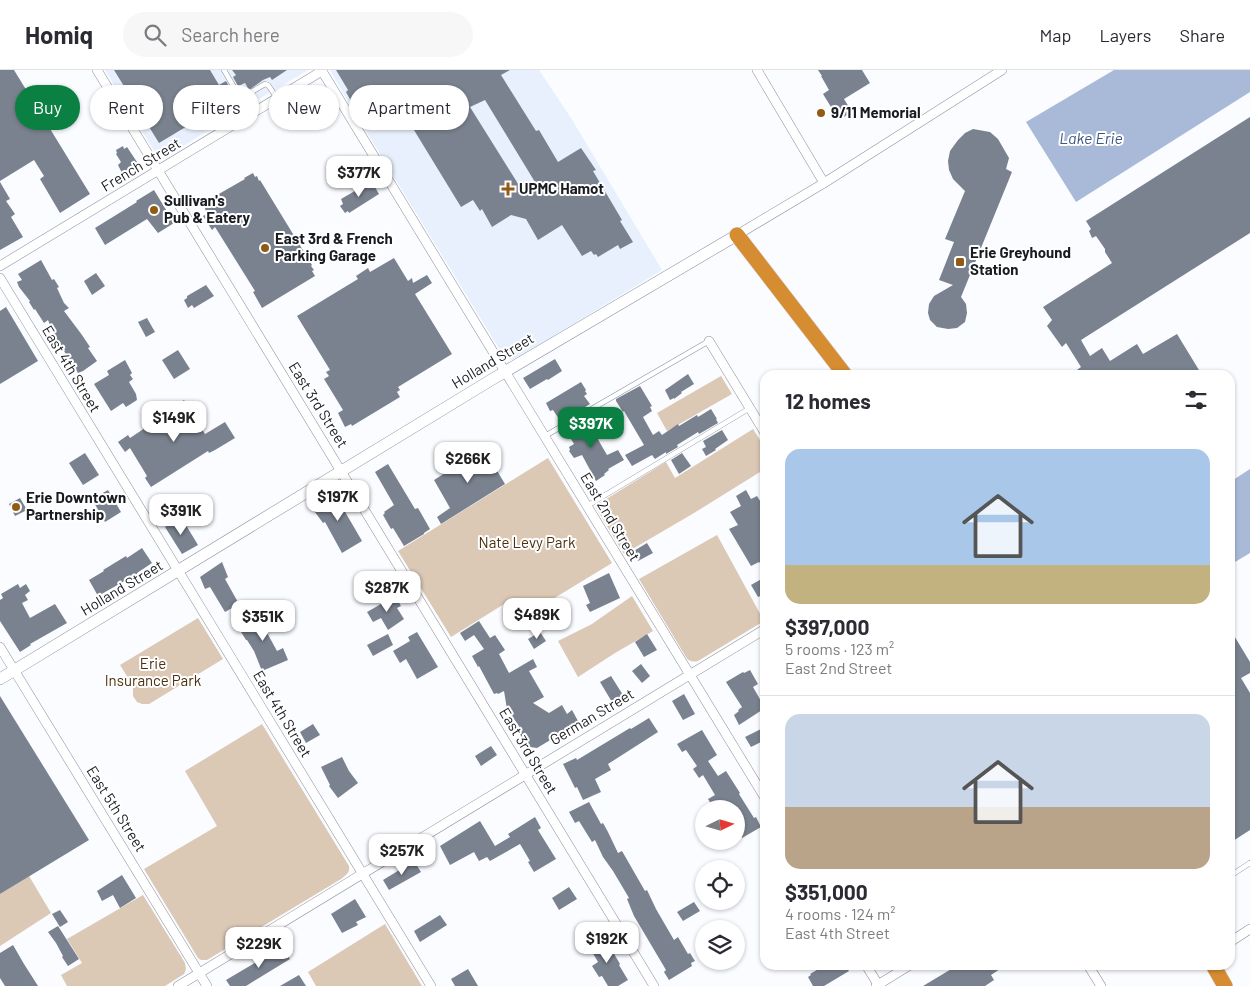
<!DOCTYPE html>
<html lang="en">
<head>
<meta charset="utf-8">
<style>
	:root { --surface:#fff; --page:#f7f7f7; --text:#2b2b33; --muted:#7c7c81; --line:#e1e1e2; --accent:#0b8043 }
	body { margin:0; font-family:Barlow,sans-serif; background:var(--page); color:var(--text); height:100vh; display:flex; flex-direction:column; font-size:19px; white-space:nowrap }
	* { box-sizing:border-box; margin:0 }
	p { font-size:16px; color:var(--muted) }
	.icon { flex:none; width:28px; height:28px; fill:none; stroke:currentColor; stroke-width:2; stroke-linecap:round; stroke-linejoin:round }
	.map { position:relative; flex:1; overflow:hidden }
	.sheet { position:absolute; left:760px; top:300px; width:475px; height:600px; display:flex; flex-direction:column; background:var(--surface); border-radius:15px; box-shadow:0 1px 4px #0004 }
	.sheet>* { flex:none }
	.banner { position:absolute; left:15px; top:15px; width:475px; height:45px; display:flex; gap:10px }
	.needle { width:32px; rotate:85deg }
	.fabs { position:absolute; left:695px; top:730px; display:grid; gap:10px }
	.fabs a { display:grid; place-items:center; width:50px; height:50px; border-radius:50%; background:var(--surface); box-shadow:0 1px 4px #0004; font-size:25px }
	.price { position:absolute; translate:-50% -42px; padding:0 11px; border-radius:10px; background:#fff; color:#222; font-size:16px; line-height:32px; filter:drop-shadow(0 1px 2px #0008) }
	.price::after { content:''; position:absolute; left:50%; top:30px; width:15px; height:11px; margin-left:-8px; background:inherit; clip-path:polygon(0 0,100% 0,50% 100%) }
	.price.active { background:var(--accent); color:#fff }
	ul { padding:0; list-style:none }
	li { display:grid; align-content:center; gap:10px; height:265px; padding:0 25px }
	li+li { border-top:1px solid var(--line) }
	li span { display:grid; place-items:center; height:155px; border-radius:15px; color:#555 }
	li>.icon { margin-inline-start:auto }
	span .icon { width:90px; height:90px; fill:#fffc; stroke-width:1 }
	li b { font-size:21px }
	h2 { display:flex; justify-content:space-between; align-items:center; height:60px; padding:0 25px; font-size:21px }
	.chip { padding:0 18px; border-radius:22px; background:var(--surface); box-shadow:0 1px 4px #0004; font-size:18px; line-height:45px }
	.chip.active { background:var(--accent); color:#fff }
	header { display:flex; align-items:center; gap:30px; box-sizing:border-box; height:70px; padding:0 25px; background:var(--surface); border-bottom:1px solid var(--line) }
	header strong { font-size:24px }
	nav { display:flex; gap:28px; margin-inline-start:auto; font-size:18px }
	.search { width:350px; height:45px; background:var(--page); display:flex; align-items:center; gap:12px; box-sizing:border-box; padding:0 18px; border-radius:28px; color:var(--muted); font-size:19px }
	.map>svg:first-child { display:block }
	.built { fill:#e8f0fd }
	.green { fill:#dbc8b5 }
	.water { fill:#a8bad8 }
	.building { fill:#7a828f; fill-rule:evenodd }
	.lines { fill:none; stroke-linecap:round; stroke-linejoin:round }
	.lane-casing { stroke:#89919f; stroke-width:5.5 }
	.street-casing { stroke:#89919f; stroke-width:10 }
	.secondary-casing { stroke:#89919f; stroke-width:12 }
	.highway-casing { stroke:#d5d6d7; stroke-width:16 }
	.lane { stroke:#fff; stroke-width:4.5 }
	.street { stroke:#fff; stroke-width:9 }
	.secondary { stroke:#fff; stroke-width:11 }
	.highway { stroke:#d68c31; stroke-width:15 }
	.poi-dot { fill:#925b13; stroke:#fff; stroke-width:2 }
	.labels { text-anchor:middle; stroke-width:4; stroke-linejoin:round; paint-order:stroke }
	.poi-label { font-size:15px; font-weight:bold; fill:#181b20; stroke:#fff; text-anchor:start }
	.street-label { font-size:15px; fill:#181b20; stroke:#fff }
	.park-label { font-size:15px; fill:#4c300f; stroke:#fff }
	.water-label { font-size:16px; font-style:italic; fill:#3d5681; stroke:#fff }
</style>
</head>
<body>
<header>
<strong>Homiq</strong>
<div class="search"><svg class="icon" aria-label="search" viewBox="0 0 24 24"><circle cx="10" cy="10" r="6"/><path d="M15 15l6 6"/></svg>Search here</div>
<nav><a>Map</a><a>Layers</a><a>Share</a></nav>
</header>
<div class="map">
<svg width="1250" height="916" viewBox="0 0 1250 916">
	<rect width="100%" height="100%" fill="#fafcff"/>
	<g class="built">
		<path d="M105 0H308L233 44 165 88H160L156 84Z"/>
		<path d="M330 0H539L571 48 662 200 519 287 512 290 505 288 350 35Z"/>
	</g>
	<g class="green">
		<path d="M721 306 732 324 667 361 657 343Z"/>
		<path d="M753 359 765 378V399L694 443 624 484 595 436 666 392 675 408Z"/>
		<path d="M548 388 612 493 520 549 509 531 451 567 398 481Z"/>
		<path d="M717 465 764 551 698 591C689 593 687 589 683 582L639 509Z"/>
		<path d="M632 526 653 561 615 583 578 607 558 571 592 554Z"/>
		<path d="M198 548 223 589 149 634H142L137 632 133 626V616L120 595Z"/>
		<path d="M262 654 349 796C350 803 346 805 341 809L207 890H201L198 888 144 799 217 756 185 701Z"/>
		<path d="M29 806 51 843 0 876V824Z"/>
		<path d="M143 825 185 893 186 899 184 904 165 916H67L61 905 82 893 67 869Z"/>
		<path d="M385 854 422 916H316L308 902Z"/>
	</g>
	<g class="water">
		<path d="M1114 0H1250V22L1076 132 1026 52Z"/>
		<path d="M1250 399V483L1230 495V412Z"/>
	</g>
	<g class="building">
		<path d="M0 0H14L90 124 60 143 40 109 44 106 34 90 0 111Z"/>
		<path d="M114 0H210L219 15 226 11 231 20 224 24 229 31 159 73Z"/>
		<path d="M232 0H287L272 10 270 7 263 10 249 20 245 13 238 16 233 7 236 5Z"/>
		<path d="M336 0H510L501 5 536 61 539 60 558 92 581 78 596 100 593 101 622 150 620 151 633 172 620 179 618 175 598 187 596 184 594 185 591 181 582 186 562 155 538 170 526 149 511 145 492 157 482 139 480 141 473 130 461 137 406 47 433 31 424 15 369 50 365 44 362 46 354 32 352 33 346 22 348 20ZM485 30 538 117 525 125 470 37Z"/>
		<path d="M818 0H862L870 13 844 29 852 42 839 50 823 24 829 20 821 6H822Z"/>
		<path d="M315 19 325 35 322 37 324 41 316 46H314V44L305 49 295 33Z"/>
		<path d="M1250 47V163L1081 270 1090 286 1102 278 1110 291 1137 274 1143 284 1177 264 1202 305H1070L1081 297 1066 273 1062 277 1047 256 1052 250 1043 237 1112 193 1105 182V179L1096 166 1092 168 1089 161 1091 159 1086 151Z"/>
		<path d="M973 59 990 62 998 69 1009 88 1006 99 1012 102 961 227 966 234 967 243 965 252 957 258 948 259 937 257 930 250 928 243 929 234 934 226 953 215 939 210 954 172 945 169 965 121 953 109 949 100 948 91 950 81 958 70 965 63Z"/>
		<path d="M123 76 124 79 127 77 139 95 123 105 118 95 121 92 116 84 117 83 116 80Z"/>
		<path d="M253 103 255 107 257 106 259 111 260 110 312 195 311 196 314 200 312 201 315 206 262 238 253 222 255 221 215 157 212 160 203 146 207 144 203 133 245 109 244 108Z"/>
		<path d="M0 112 10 129 6 131 15 144 11 147 23 167 0 180Z"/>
		<path d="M372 112 379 124 349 143 348 141 345 143 340 136 343 134 341 129 360 118V119Z"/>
		<path d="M154 120 174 153 158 163 147 149 105 175 95 158 137 132 136 131Z"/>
		<path d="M394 188 408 211 412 208 413 213 427 205 432 213 415 224 452 284 398 317 400 320 397 322 400 327 352 356 351 354 345 357 338 343 343 340 324 309 329 306 326 302 330 300 297 246 358 209 356 206 368 198 370 202Z"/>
		<path d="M41 190 52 210 54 209 59 217 57 218 64 233 69 238 64 241 82 265 90 277 88 278 97 291 83 301 78 303 64 281H65L55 267 48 250 44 253 35 239 34 240 29 232 30 231 19 217 17 212 22 210 18 204Z"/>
		<path d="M96 203 105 216 92 225 84 211Z"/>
		<path d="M206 215 214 226 194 238 192 235 188 238 184 230 187 228V226Z"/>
		<path d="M6 237 38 291 0 314V241Z"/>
		<path d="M147 248 155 262 146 267 138 252Z"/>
		<path d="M178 280 190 299 174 309 162 290Z"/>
		<path d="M555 289 562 301 548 310 547 309 530 319 523 308Z"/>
		<path d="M125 290 132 303 130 305 133 309 129 312 136 324 137 330 126 337 123 333 111 341 94 314 109 305 107 301Z"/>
		<path d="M688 304 694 314 681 322 682 323 674 329V328L670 330 665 320Z"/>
		<path d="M581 312 586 320 585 321 587 324 584 326 590 334 561 352 553 340 550 341 546 333Z"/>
		<path d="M640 316 652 336 650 337 652 341 643 347 653 365 659 361 662 365 678 354 679 356 697 345 698 347 711 339 717 349H716L718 353 699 364 698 362 677 375 678 377 666 384V382L655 389 652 385 632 396 625 385 644 375 624 341 623 342 616 331V329Z"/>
		<path d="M184 330 205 364 225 352 235 368 215 380 209 383 208 381 151 417 145 408 147 406 130 378 125 382 118 372 128 365 130 368 154 352 161 348V347Z"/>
		<path d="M585 347 607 385 618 380 624 390 608 399 609 400 604 404 605 405 596 411 582 385 574 388 569 381 570 380 569 377 574 374 565 359Z"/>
		<path d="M722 360 728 370 715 379 716 380 706 386 702 379 706 377 703 371Z"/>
		<path d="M484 379 505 414 441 454 437 447 450 438 434 410 456 396 454 393 462 388 464 392Z"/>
		<path d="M85 383 99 405 83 415 69 393Z"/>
		<path d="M682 383 691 396 679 404 671 390Z"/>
		<path d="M388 394 415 439 418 438 430 459 424 463V464L404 476 393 458 391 459 383 445 385 443 384 442 394 435 375 402Z"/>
		<path d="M108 420 121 442 105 452 92 429Z"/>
		<path d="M746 420 751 429 757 426 762 434 765 432V490L760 493 759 492 751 496 729 459 738 455 730 442 741 436 736 426Z"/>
		<path d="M337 422 347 438 344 440 362 471 342 483 325 452 323 453 312 438Z"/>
		<path d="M20 428 27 440 15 446 9 434Z"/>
		<path d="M181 447 198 475 182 484 165 457Z"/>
		<path d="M647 473 653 483 638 491 632 482Z"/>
		<path d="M142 478 152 493 137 503V504L98 526 89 510 104 501 103 500 108 497 126 486 127 488Z"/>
		<path d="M222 492 228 507 225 509 239 534 225 542 210 517 205 519 200 507Z"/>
		<path d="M609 503 620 528 590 542 586 535 590 533 583 516Z"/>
		<path d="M765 507V524L758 527 751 515Z"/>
		<path d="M18 514 20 518 26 514 30 521 25 525 28 530 22 533 30 548 55 534 67 553 30 574 31 575 20 582 0 551V530L3 528 1 524Z"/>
		<path d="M395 526 401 536 397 538 404 549 388 560 381 548 373 552 367 542Z"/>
		<path d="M266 541 273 555 265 559 277 581 283 578 288 590 262 601 254 581 247 570H246L238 557Z"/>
		<path d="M479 551 490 568 495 565 505 580 499 584 509 603 533 589 537 597 529 601 544 627 533 633 549 643 562 635 567 644 572 640 578 651 571 656 572 657 537 678 530 677 525 674 518 660 521 659 507 639 504 621 498 624 497 623 494 624 479 596 478 597 472 586 484 579 474 565 465 571 460 563Z"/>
		<path d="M1230 559 1250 592V603L1241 608 1250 623V760L1233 771 1230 766Z"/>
		<path d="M417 562 438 597 417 609 406 589 400 593 393 581 410 571 408 567Z"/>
		<path d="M540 562 546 571 534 579 528 569Z"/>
		<path d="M388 564 393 575 373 586 367 575Z"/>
		<path d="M647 564 657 580 644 587 635 572Z"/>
		<path d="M641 594 650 606 642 613 632 601Z"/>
		<path d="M750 600 758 614 753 617 765 638 739 655 734 645 739 641 738 640 742 637 726 612 743 602 744 603Z"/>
		<path d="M611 606 623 625 612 632 600 612Z"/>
		<path d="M684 624 695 644 683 650 672 631Z"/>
		<path d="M0 626 89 770 0 824Z"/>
		<path d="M649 648 658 662 608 694 611 700 595 709 601 722 583 730 577 717 575 718 563 694 576 688 577 690 630 658 631 659Z"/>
		<path d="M313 654 320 665 306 673 300 662Z"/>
		<path d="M765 657V670L751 677 745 667Z"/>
		<path d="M702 660 717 685 708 691 718 706 726 701 740 723 739 724 754 748 756 747 761 757 742 768 736 757V739H714L708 729 715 725 703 705 699 708 693 699 697 696 686 680 682 682 677 674Z"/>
		<path d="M491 676 497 685 481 696 475 686Z"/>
		<path d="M342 687 349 701 358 713 338 728 329 716 330 715 321 697Z"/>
		<path d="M589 732 601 754 603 753 608 762 618 783 622 781 645 821 647 820 656 839 674 870 678 867 688 884 690 883 695 891 691 893 692 896 669 910 664 902 666 900 634 846 627 829 629 828 613 801 603 787 595 770 592 772 579 751 575 753 569 742Z"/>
		<path d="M535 747 541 758 538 760 556 789 534 802 528 792 530 791 520 774 490 791 487 787 479 791 474 782 450 795 440 776 480 751 495 776 510 767 508 764Z"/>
		<path d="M414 791 421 802 389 820 383 810Z"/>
		<path d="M122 805 136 828 120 838 113 825 102 831 97 821Z"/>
		<path d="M569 817 577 829 559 840 552 828Z"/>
		<path d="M355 829 366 847 356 852 358 855 342 863 331 844Z"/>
		<path d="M694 832 700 841 683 851 677 842Z"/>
		<path d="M60 840 68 852 60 857 52 844Z"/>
		<path d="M440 845 447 855 420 872 414 861Z"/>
		<path d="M58 856 79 889 68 896 62 887 63 886 56 873 48 862Z"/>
		<path d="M602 866 612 883 613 882 620 894 619 895 628 910 618 916H608L602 906 599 907 592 896 598 892 588 875Z"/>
		<path d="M13 875 24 894 38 916H5L0 908V883Z"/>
		<path d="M282 877 290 889 246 916H230L226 910Z"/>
		<path d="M825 895H845L849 901 824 916H813L808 907 811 905 810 904Z"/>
		<path d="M958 895H1006L991 905 994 910 985 916H923Z"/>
		<path d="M468 899 478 916H455L451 909Z"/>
		<path d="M299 905 306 916H280Z"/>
	</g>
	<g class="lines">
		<defs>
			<g id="lane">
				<path d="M224 0 250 45"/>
				<path d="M258 40C254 33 250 28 253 21L265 14 268 15 277 28"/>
				<path d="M545 366 709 271"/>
				<path d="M587 436 750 338"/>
				<path d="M1230 806 1250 793"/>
			</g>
			<g id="street">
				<path d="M97 0 654 916"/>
				<path d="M757 0 824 113"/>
				<path d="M737 165 824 113 1002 0"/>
				<path d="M0 196 322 1 765 728"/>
				<path d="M0 208 431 916"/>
				<path d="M709 271 765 363"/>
				<path d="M0 577 207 916"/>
				<path d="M1230 872 1250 859"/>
				<path d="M866 895 879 916"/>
				<path d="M1088 895 1101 916"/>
				<path d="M178 916 765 559"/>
				<path d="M876 916 910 895"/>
			</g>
			<path id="secondary" d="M0 609 491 310 737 165"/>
			<g id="highway">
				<path d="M737 165 845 305"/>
				<path d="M1213 895 1225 916"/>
			</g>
		</defs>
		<use href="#lane" class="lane-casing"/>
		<use href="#street" class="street-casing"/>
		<use href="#secondary" class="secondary-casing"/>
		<use href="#highway" class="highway-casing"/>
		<use href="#lane" class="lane"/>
		<use href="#street" class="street"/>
		<use href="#secondary" class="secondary"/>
		<use href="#highway" class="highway"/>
	</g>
	<g class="poi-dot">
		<circle cx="821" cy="43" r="5"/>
		<path d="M505.5 111.5h5v5h5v5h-5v5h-5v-5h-5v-5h5z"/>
		<circle cx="154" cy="140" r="5"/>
		<circle cx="265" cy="178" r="5"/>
		<rect x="955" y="187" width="10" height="10" rx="2.5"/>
		<circle cx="16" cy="437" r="5"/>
	</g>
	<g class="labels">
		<g class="poi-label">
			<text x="831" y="48">9/11 Memorial</text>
			<text x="519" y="124">UPMC Hamot</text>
			<text x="164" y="136">Sullivan's<tspan x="164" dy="17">Pub &amp; Eatery</tspan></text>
			<text x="275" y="174">East 3rd &amp; French<tspan x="275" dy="17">Parking Garage</tspan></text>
			<text x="970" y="188">Erie Greyhound<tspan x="970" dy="17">Station</tspan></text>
			<text x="26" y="433">Erie Downtown<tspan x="26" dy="17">Partnership</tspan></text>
		</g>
		<g class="street-label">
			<text transform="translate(141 95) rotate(-31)" y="5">French Street</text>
			<text transform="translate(493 291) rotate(-31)" y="5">Holland Street</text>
			<text transform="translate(71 299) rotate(59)" y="5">East 4th Street</text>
			<text transform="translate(318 335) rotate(58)" y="5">East 3rd Street</text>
			<text transform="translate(610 447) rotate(59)" y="5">East 2nd Street</text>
			<text transform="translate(122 518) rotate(-31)" y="5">Holland Street</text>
			<text transform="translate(282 644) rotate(59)" y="5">East 4th Street</text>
			<text transform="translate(592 647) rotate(-31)" y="5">German Street</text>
			<text transform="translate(528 681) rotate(59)" y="5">East 3rd Street</text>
			<text transform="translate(116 739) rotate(58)" y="5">East 5th Street</text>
		</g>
		<g class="park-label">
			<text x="527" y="478">Nate Levy Park</text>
			<text x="153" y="599">Erie<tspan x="153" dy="17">Insurance Park</tspan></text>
		</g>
		<g class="water-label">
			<text x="1091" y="74">Lake Erie</text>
		</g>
	</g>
</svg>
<div class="fabs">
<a><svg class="needle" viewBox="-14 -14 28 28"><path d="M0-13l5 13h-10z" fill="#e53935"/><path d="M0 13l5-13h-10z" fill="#7c7c81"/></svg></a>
<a><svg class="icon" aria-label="locate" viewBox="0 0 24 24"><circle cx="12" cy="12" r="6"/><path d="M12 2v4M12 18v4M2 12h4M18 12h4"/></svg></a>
<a><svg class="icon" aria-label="layers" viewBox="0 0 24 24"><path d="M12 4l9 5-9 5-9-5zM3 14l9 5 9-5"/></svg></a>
</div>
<b class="price" style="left:359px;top:128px">$377K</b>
<b class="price" style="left:174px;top:373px">$149K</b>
<b class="price active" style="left:591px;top:379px">$397K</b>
<b class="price" style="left:468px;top:414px">$266K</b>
<b class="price" style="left:338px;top:452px">$197K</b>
<b class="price" style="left:181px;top:466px">$391K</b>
<b class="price" style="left:387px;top:543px">$287K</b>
<b class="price" style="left:537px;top:570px">$489K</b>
<b class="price" style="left:263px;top:572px">$351K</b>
<b class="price" style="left:402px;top:806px">$257K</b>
<b class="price" style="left:607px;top:894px">$192K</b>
<b class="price" style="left:259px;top:899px">$229K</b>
<div class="banner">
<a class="chip active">Buy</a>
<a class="chip">Rent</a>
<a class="chip">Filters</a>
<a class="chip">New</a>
<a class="chip">Apartment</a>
</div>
<section class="sheet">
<h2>12 homes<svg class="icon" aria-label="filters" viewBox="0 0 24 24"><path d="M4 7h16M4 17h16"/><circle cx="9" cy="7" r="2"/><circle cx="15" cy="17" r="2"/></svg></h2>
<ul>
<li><span style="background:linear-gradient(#a9c7e8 75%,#c2b280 0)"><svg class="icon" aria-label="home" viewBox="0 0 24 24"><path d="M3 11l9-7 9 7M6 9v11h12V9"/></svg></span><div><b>$397,000</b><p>5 rooms · 123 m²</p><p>East 2nd Street</p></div></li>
<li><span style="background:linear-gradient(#c9d6e8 60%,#b9a48a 0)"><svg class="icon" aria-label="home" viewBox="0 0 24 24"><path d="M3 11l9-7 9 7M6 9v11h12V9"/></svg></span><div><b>$351,000</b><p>4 rooms · 124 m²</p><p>East 4th Street</p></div></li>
</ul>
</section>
</div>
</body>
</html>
